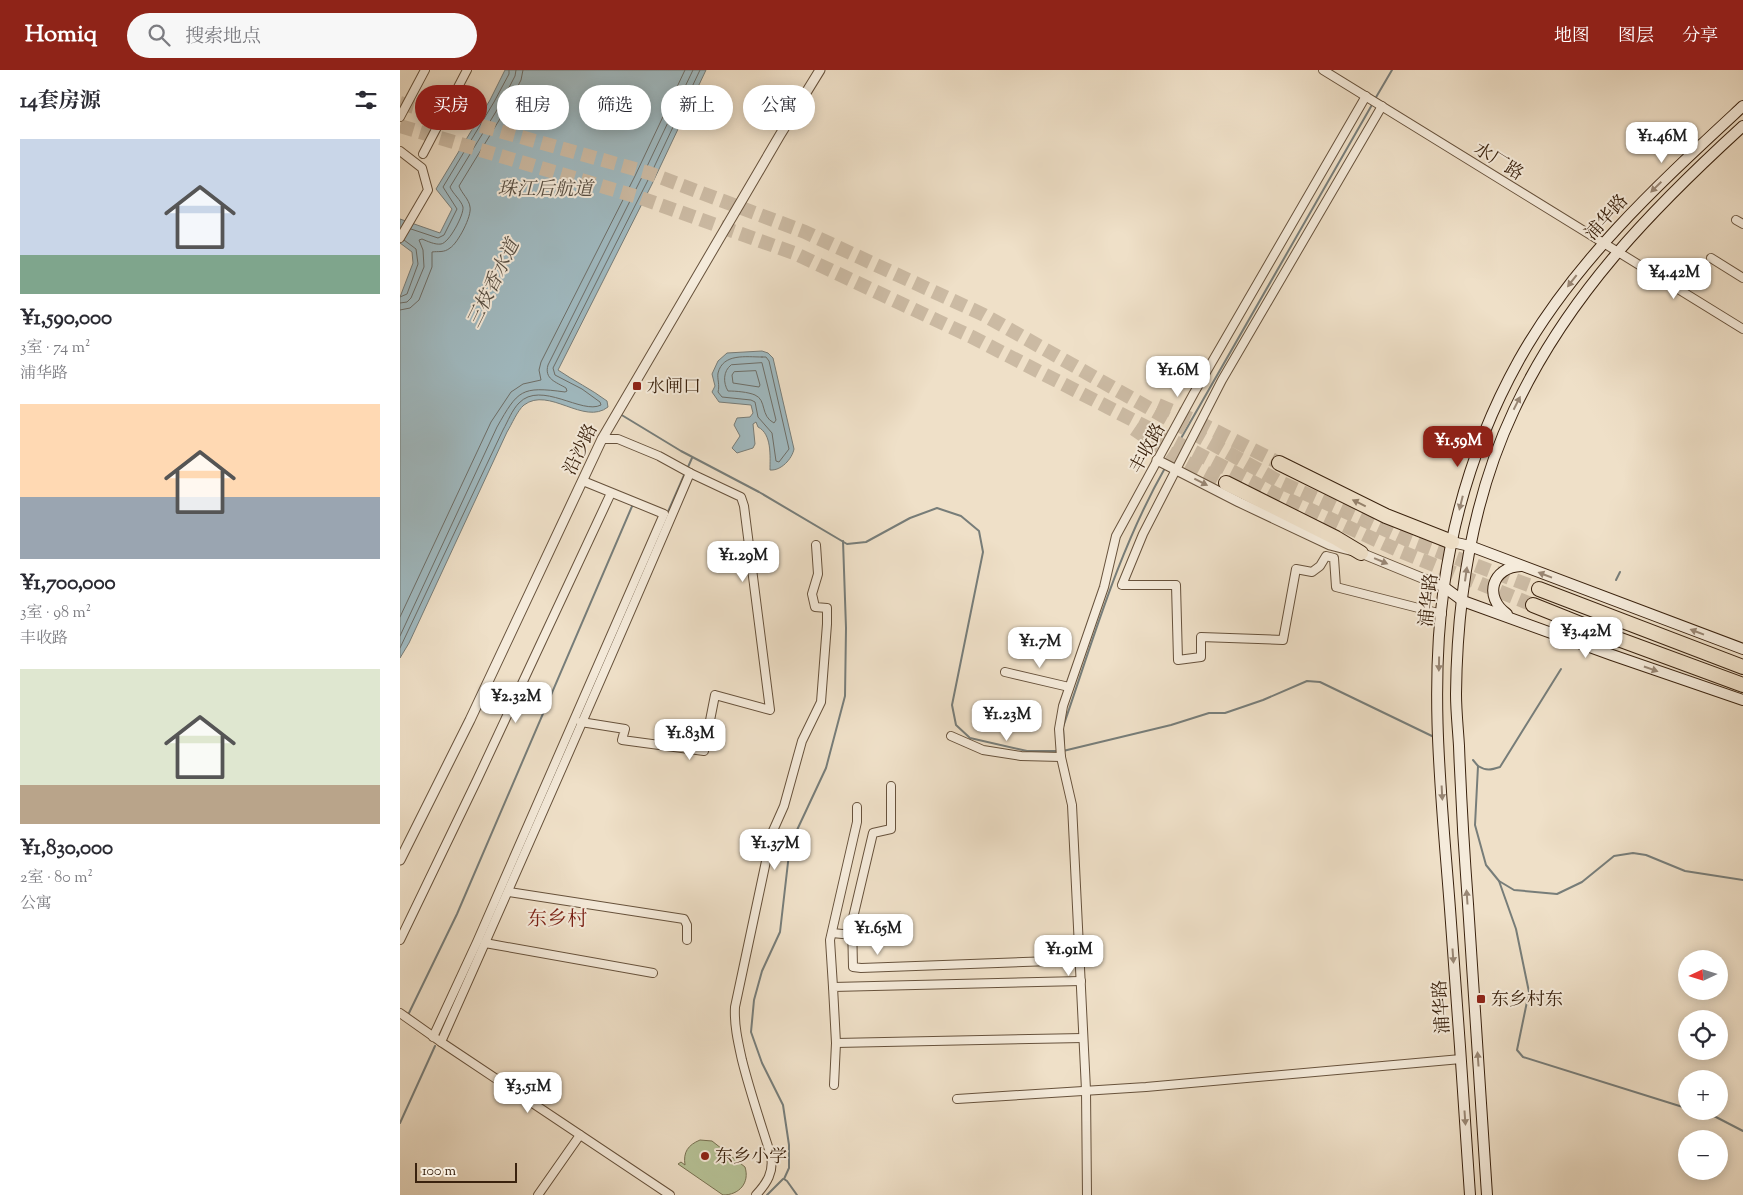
<!DOCTYPE html>
<html lang="zh">
<head>
<meta charset="utf-8">
<style>
	:root { --surface:#fff; --page:#f7f7f7; --text:#2b2b33; --muted:#7c7c81; --accent:#8f2418 }
	body { margin:0; font-family:"Sorts Mill Goudy","Noto Serif SC",serif; background:var(--page); color:var(--text); height:100vh; display:flex; flex-direction:column; font-size:19px; white-space:nowrap }
	* { box-sizing:border-box; margin:0 }
	p { font-size:16px; color:var(--muted) }
	.icon { flex:none; width:28px; height:28px; fill:none; stroke:currentColor; stroke-width:2; stroke-linecap:round; stroke-linejoin:round }
	.map { position:relative; flex:1; overflow:hidden }
	.sheet { display:flex; flex-direction:column; background:var(--surface); width:400px }
	.sheet>* { flex:none }
	.top-card { position:absolute; left:15px; top:15px; width:475px; height:45px; display:flex; gap:10px }
	.needle { width:32px; rotate:266deg }
	.buttons { position:absolute; left:1278px; top:880px; display:grid; gap:10px }
	.buttons a { display:grid; place-items:center; width:50px; height:50px; border-radius:50%; background:var(--surface); box-shadow:0 2px 12px #0003; font-size:25px }
	.scale { position:absolute; left:15px; bottom:12px; width:102px; box-sizing:border-box; padding-left:5px; border:2px solid #3a220e; border-top:0; font-size:14px; line-height:18px; white-space:nowrap; color:#3a220e; -webkit-text-stroke:4px #f5ebdb; paint-order:stroke }
	.price { position:absolute; translate:-50% -42px; padding:0 11px; border-radius:10px; background:#fff; color:#222; font-size:16px; line-height:32px; filter:drop-shadow(0 1px 2px #0008) }
	.price::after { content:''; position:absolute; left:50%; top:30px; width:15px; height:11px; margin-left:-8px; background:inherit; clip-path:polygon(0 0,100% 0,50% 100%) }
	.price.active { background:var(--accent); color:#fff }
	ul { padding:0; list-style:none }
	li { display:grid; align-content:center; gap:10px; height:265px; padding:0 20px }
	li span { display:grid; place-items:center; height:155px; border-radius:0px; color:#555 }
	li>.icon { margin-inline-start:auto }
	span .icon { width:90px; height:90px; fill:#fffc; stroke-width:1 }
	li b { font-size:21px }
	h2 { display:flex; justify-content:space-between; align-items:center; height:60px; padding:0 20px; font-size:21px }
	.pill { padding:0 18px; border-radius:22px; background:var(--surface); box-shadow:0 2px 12px #0003; font-size:18px; line-height:45px }
	.pill.active { background:var(--accent); color:#fff }
	header { display:flex; align-items:center; gap:30px; box-sizing:border-box; height:70px; padding:0 25px; background:var(--accent); color:#fff }
	header strong { font-size:24px }
	nav { display:flex; gap:28px; margin-inline-start:auto; font-size:18px }
	.search { width:350px; height:45px; background:var(--page); display:flex; align-items:center; gap:12px; box-sizing:border-box; padding:0 18px; border-radius:28px; color:var(--muted); font-size:19px }
	main { display:flex; flex:1; min-height:0 }
	.map>svg:first-child { display:block }
	.green { fill:#b7c398; stroke:#787253 }
	.water { fill:#a0bac1; stroke:#777d79 }
	.lines { fill:none; stroke-linecap:round; stroke-linejoin:round }
	.shore { stroke:#6d6e68; stroke-width:1 }
	.stream { stroke:#777d79; stroke-width:2 }
	.motorway-tunnel { stroke:#cbbaa3; stroke-width:14; stroke-dasharray:14 7; stroke-linecap:butt }
	.minor-casing { stroke:#67523c; stroke-width:10 }
	.tertiary-casing { stroke:#67523c; stroke-width:11 }
	.secondary-casing { stroke:#3a220e; stroke-width:12 }
	.motorway-casing { stroke:#3a220e; stroke-width:16 }
	.minor { stroke:#f5ebdb; stroke-width:8 }
	.tertiary { stroke:#f5ebdb; stroke-width:9 }
	.secondary { stroke:#f5ebdb; stroke-width:10 }
	.motorway { stroke:#efe0c8; stroke-width:14 }
	.oneway { fill:#988674 }
	.oneway2 { fill:#94816b }
	.poi-dot { fill:#8f2418; stroke:#f5ebdb; stroke-width:2 }
	.labels { text-anchor:middle; stroke-width:4; stroke-linejoin:round; paint-order:stroke }
	.street-label { font-size:18px; fill:#3a220e; stroke:#f5ebdb }
	.poi-label { font-size:18px; fill:#3a220e; stroke:#f5ebdb; text-anchor:start }
	.water-label { font-size:19px; font-style:italic; fill:#595044; stroke:#f5ebdb }
	.quarter-label { font-size:20px; fill:#7a1f14; stroke:#f5ebdb }
</style>
</head>
<body>
<header>
<strong>Homiq</strong>
<div class="search"><svg class="icon" aria-label="search" viewBox="0 0 24 24"><circle cx="10" cy="10" r="6"/><path d="M15 15l6 6"/></svg>搜索地点</div>
<nav><a>地图</a><a>图层</a><a>分享</a></nav>
</header>
<main>
<section class="sheet">
<h2>14套房源<svg class="icon" aria-label="filters" viewBox="0 0 24 24"><path d="M4 7h16M4 17h16"/><circle cx="9" cy="7" r="2"/><circle cx="15" cy="17" r="2"/></svg></h2>
<ul>
<li><span style="background:linear-gradient(#c9d6e8 75%,#7fa58c 0)"><svg class="icon" aria-label="home" viewBox="0 0 24 24"><path d="M3 11l9-7 9 7M6 9v11h12V9"/></svg></span><div><b>¥1,590,000</b><p>3室 · 74 m²</p><p>浦华路</p></div></li>
<li><span style="background:linear-gradient(#ffd9b3 60%,#9aa5b1 0)"><svg class="icon" aria-label="home" viewBox="0 0 24 24"><path d="M3 11l9-7 9 7M6 9v11h12V9"/></svg></span><div><b>¥1,700,000</b><p>3室 · 98 m²</p><p>丰收路</p></div></li>
<li><span style="background:linear-gradient(#dfe7d0 75%,#b9a48a 0)"><svg class="icon" aria-label="home" viewBox="0 0 24 24"><path d="M3 11l9-7 9 7M6 9v11h12V9"/></svg></span><div><b>¥1,830,000</b><p>2室 · 80 m²</p><p>公寓</p></div></li>
</ul>
</section>
<div class="map">
<svg width="1343" height="1125" viewBox="0 0 1343 1125">
	<rect width="100%" height="100%" fill="#efe0c8"/>
	<filter id="stains"><feTurbulence type="fractalNoise" baseFrequency=".004" numOctaves="4"/><feColorMatrix values="0 0 0 0 .2 0 0 0 0 .09 0 0 0 0 .02 0 0 0 .5 -.17"/></filter>
	<radialGradient id="worn" r=".72"><stop offset=".6" stop-color="#630" stop-opacity="0"/><stop offset="1" stop-color="#630" stop-opacity=".3"/></radialGradient>
	<path class="green" d="M300 1070 312 1071 345 1097C350 1113 339 1125 323 1125L278 1094 281 1092 285 1095C283 1082 288 1075 300 1070Z"/>
	<g class="water">
		<path d="M105 0H306L252 114 158 300C174 311 191 319 207 331L208 337C184 356 149 316 124 335 117 341 112 354 107 362L9 573 0 588V227L13 193 12 182 0 173V149L40 163 52 139 36 119 90 30Z"/>
		<path d="M362 281 368 283 373 288 394 379C392 389 381 401 370 400 370 386 372 364 358 357L356 352 353 354 355 374 353 378 337 383 332 378 340 366 334 355 337 348 350 347 353 343 351 335 319 332 312 322 315 316 312 304 318 291 327 283Z"/>
	</g>
	<g class="lines">
		<g class="shore">
			<path d="M11 159 38 168 44 165 57 139 43 117 94 32 109 4V0"/>
			<path d="M0 227 7 224 18 194 16 179 4 170"/>
			<path d="M0 233 7 232 11 228 24 197 23 180 19 170 22 169C27 171 35 175 41 174 49 173 64 145 63 137 61 130 53 124 50 117L100 35 115 6 116 0"/>
			<path d="M0 240 10 238 19 230 32 197V182C38 181 44 183 50 178 58 173 72 146 70 137 69 129 62 124 59 116L106 39 121 10 123 0"/>
			<path d="M362 287H366L369 291 389 379 379 392 376 391 372 363 358 347 355 332 351 330 322 327 318 322C320 315 317 309 318 303 323 283 346 287 362 287Z"/>
			<path d="M362 293 376 350 374 353C360 346 367 330 355 325 348 322 336 321 328 321 323 313 323 301 331 295Z"/>
			<path d="M356 301 360 315 359 317 333 313 332 305 334 302Z"/>
			<path d="M0 547 91 352 111 322 123 314 141 310 139 300 141 292 235 106 285 0"/>
			<path d="M0 566 97 357C118 320 121 316 165 322L167 321 166 318C156 312 144 309 148 295L241 109 293 0"/>
			<path d="M0 578 103 360C108 351 112 340 119 333 141 310 182 345 201 335L200 332 182 319 155 305 153 298 247 112 300 0"/>
		</g>
		<g class="stream">
			<path d="M975 29 992 0"/>
			<path d="M220 344 281 381 359 422 447 474 466 472 510 448 537 438 561 446 579 461 583 482 552 635 556 655 570 668 627 681H659"/>
			<path d="M768 391 973 33"/>
			<path d="M288 397 292 388"/>
			<path d="M267 444 285 403"/>
			<path d="M1216 510 1220 502"/>
			<path d="M664 676 663 657C693 570 719 479 765 398"/>
			<path d="M663 681 771 655 809 643H825L863 630 907 611 920 612 1034 667"/>
			<path d="M1073 690 1078 696 1075 755 1086 795 1099 811 1114 820 1157 824 1182 812 1214 786 1233 783 1246 785 1285 801 1343 810"/>
			<path d="M1078 696C1086 701 1091 700 1100 697L1161 599"/>
			<path d="M1099 811 1116 859 1129 922 1117 980 1123 987 1286 1038"/>
			<path d="M8 945 57 844 233 434"/>
			<path d="M40 964 69 898"/>
			<path d="M1297 1041 1314 1046 1343 1061"/>
			<path d="M0 1053 35 976"/>
			<path d="M367 1125 383 1109"/>
			<path d="M397 1125 387 1111 384 1109 389 1098V1075L383 1035 362 993 351 962 354 930 362 901 380 862 390 775 426 698 445 626 446 558 443 471"/>
		</g>
		<g class="motorway-tunnel">
			<path d="M0 33 249 103 405 162 584 245 880 412 1008 470 1139 519"/>
			<path d="M0 56 238 127 394 183 572 267 874 423 1002 482 1133 535"/>
			<path d="M758 335 796 351 879 393"/>
			<path d="M734 359 769 383 826 413"/>
		</g>
		<defs>
			<g id="minor">
				<path d="M923 0 1343 259"/>
				<path d="M982 36 822 310 743 464 722 515H776L778 590 801 587V567L883 570 896 499 912 502 920 496 926 486 934 488 936 517 1042 544"/>
				<path d="M0 47 25 0"/>
				<path d="M0 81 22 98 28 120 0 168"/>
				<path d="M23 84 67 0"/>
				<path d="M1336 150 1343 154"/>
				<path d="M1311 188 1343 208"/>
				<path d="M605 602 669 617"/>
				<path d="M181 652 225 659 222 670 304 681 315 625 370 640 344 436 341 427 290 403"/>
				<path d="M551 666 583 680 621 686 661 687"/>
				<path d="M491 716V759L473 763 452 852 453 897 461 898 680 890"/>
				<path d="M109 822 284 849 287 855V870"/>
				<path d="M432 863 453 865"/>
				<path d="M0 870 77 710 211 423"/>
				<path d="M85 873 253 903"/>
				<path d="M433 917 430 870 457 752V737"/>
				<path d="M0 943 41 972 270 1125"/>
				<path d="M33 967 77 872 264 444 183 411"/>
				<path d="M41 972C125 783 209 593 290 403L259 386 218 369H202"/>
				<path d="M436 973 683 968"/>
				<path d="M434 1015 436 973 433 917 681 911"/>
				<path d="M557 1029 746 1017 1061 989"/>
				<path d="M138 1125 180 1065"/>
				<path d="M356 1125C367 1113 374 1102 371 1086 361 1054 350 1022 342 990 338 972 334 955 335 937L372 763 384 736 402 671 421 632 427 554V538L415 537 412 524 418 504 416 475"/>
				<path d="M687 1125 686 1020 672 735 661 687 659 659 663 636 704 517 716 466 794 323 966 26"/>
			</g>
			<g id="tertiary">
				<path d="M757 390 839 432 930 475 961 483 1044 517"/>
				<path d="M0 790 70 650 202 369 380 65 420 0"/>
			</g>
			<g id="secondary">
				<path d="M1052 472 1070 476 1343 579"/>
				<path d="M1044 517 1063 531 1212 585 1343 630"/>
				<path d="M1107 544C1083 527 1092 497 1121 496"/>
				<path d="M1070 1125C1064 1030 1057 934 1050 839 1042 732 1029 623 1044 516 1055 437 1080 360 1119 290 1175 190 1260 113 1343 36"/>
				<path d="M1087 1125C1080 1028 1075 931 1068 834 1064 781 1061 729 1059 676 1058 659 1056 641 1056 624 1057 528 1073 427 1114 340 1168 225 1251 140 1343 56"/>
			</g>
			<g id="motorway">
				<path d="M879 393 986 446 1052 472"/>
				<path d="M826 413 936 468 961 483"/>
				<path d="M1139 519 1343 597"/>
				<path d="M1133 535 1218 569 1343 615"/>
			</g>
		</defs>
		<use href="#minor" class="minor-casing"/>
		<use href="#tertiary" class="tertiary-casing"/>
		<use href="#secondary" class="secondary-casing"/>
		<use href="#motorway" class="motorway-casing"/>
		<use href="#minor" class="minor"/>
		<use href="#tertiary" class="tertiary"/>
		<use href="#secondary" class="secondary"/>
		<use href="#motorway" class="motorway"/>
	</g>
	<defs><path id="oneway-solid" d="M-6-.8H1V-3.2L6.5 0L1 3.2V.8H-6Z" transform="scale(1.25)"/></defs>
	<g class="oneway">
		<use href="#oneway-solid" transform="translate(1256 117) rotate(136)"/>
		<use href="#oneway-solid" transform="translate(1172 211) rotate(128)"/>
		<use href="#oneway-solid" transform="translate(1117 333) rotate(-63)"/>
		<use href="#oneway-solid" transform="translate(801 412) rotate(27)"/>
		<use href="#oneway-solid" transform="translate(1061 433) rotate(104)"/>
		<use href="#oneway-solid" transform="translate(981 491) rotate(23)"/>
		<use href="#oneway-solid" transform="translate(1066 504) rotate(-82)"/>
		<use href="#oneway-solid" transform="translate(1145 505) rotate(-159)"/>
		<use href="#oneway-solid" transform="translate(1297 562) rotate(-159)"/>
		<use href="#oneway-solid" transform="translate(1039 594) rotate(91)"/>
		<use href="#oneway-solid" transform="translate(1251 599) rotate(19)"/>
		<use href="#oneway-solid" transform="translate(1042 723) rotate(87)"/>
		<use href="#oneway-solid" transform="translate(1067 827) rotate(-94)"/>
		<use href="#oneway-solid" transform="translate(1053 886) rotate(86)"/>
		<use href="#oneway-solid" transform="translate(1078 989) rotate(-94)"/>
		<use href="#oneway-solid" transform="translate(1065 1048) rotate(86)"/>
	</g>
	<use class="oneway2" href="#oneway-solid" transform="translate(959 433) rotate(-154)"/>
	<g class="poi-dot">
		<rect x="232" y="311" width="10" height="10" rx="2.5"/>
		<rect x="1076" y="924" width="10" height="10" rx="2.5"/>
		<circle cx="305" cy="1086" r="5"/>
	</g>
	<g class="labels">
		<g class="street-label">
			<text transform="translate(1099 91) rotate(32)" y="6">水厂路</text>
			<text transform="translate(1206 147) rotate(-48)" y="6">浦华路</text>
			<text transform="translate(747 378) rotate(-61)" y="6">丰收路</text>
			<text transform="translate(180 379) rotate(-64)" y="6">沿沙路</text>
			<text transform="translate(1028 530) rotate(-84)" y="6">浦华路</text>
			<text transform="translate(1041 937) rotate(-94)" y="6">浦华路</text>
		</g>
		<g class="poi-label">
			<text x="247" y="322">水闸口</text>
			<text x="1091" y="935">东乡村东</text>
			<text x="315" y="1092">东乡小学</text>
		</g>
		<g class="water-label">
			<text x="145" y="125">珠江后航道</text>
			<text transform="translate(92 213) rotate(-64)" y="7">三枝香水道</text>
		</g>
		<g class="quarter-label">
			<text x="157" y="855">东乡村</text>
		</g>
	</g>
	<rect width="100%" height="100%" filter="url(#stains)"/>
	<rect width="100%" height="100%" fill="url(#worn)"/>
</svg>
<div class="buttons">
<a><svg class="needle" viewBox="-14 -14 28 28"><path d="M0-13l5 13h-10z" fill="#e53935"/><path d="M0 13l5-13h-10z" fill="#7c7c81"/></svg></a>
<a><svg class="icon" aria-label="locate" viewBox="0 0 24 24"><circle cx="12" cy="12" r="6"/><path d="M12 2v4M12 18v4M2 12h4M18 12h4"/></svg></a>
<a>+</a>
<a>−</a>
</div>
<div class="scale">100 m</div>
<b class="price" style="left:1262px;top:94px">¥1.46M</b>
<b class="price" style="left:1274px;top:230px">¥4.42M</b>
<b class="price" style="left:778px;top:328px">¥1.6M</b>
<b class="price active" style="left:1058px;top:398px">¥1.59M</b>
<b class="price" style="left:343px;top:513px">¥1.29M</b>
<b class="price" style="left:1186px;top:589px">¥3.42M</b>
<b class="price" style="left:640px;top:599px">¥1.7M</b>
<b class="price" style="left:116px;top:654px">¥2.32M</b>
<b class="price" style="left:607px;top:672px">¥1.23M</b>
<b class="price" style="left:290px;top:691px">¥1.83M</b>
<b class="price" style="left:375px;top:801px">¥1.37M</b>
<b class="price" style="left:478px;top:886px">¥1.65M</b>
<b class="price" style="left:669px;top:907px">¥1.91M</b>
<b class="price" style="left:128px;top:1044px">¥3.51M</b>
<div class="top-card">
<a class="pill active">买房</a>
<a class="pill">租房</a>
<a class="pill">筛选</a>
<a class="pill">新上</a>
<a class="pill">公寓</a>
</div>
</div>
</main>
</body>
</html>
